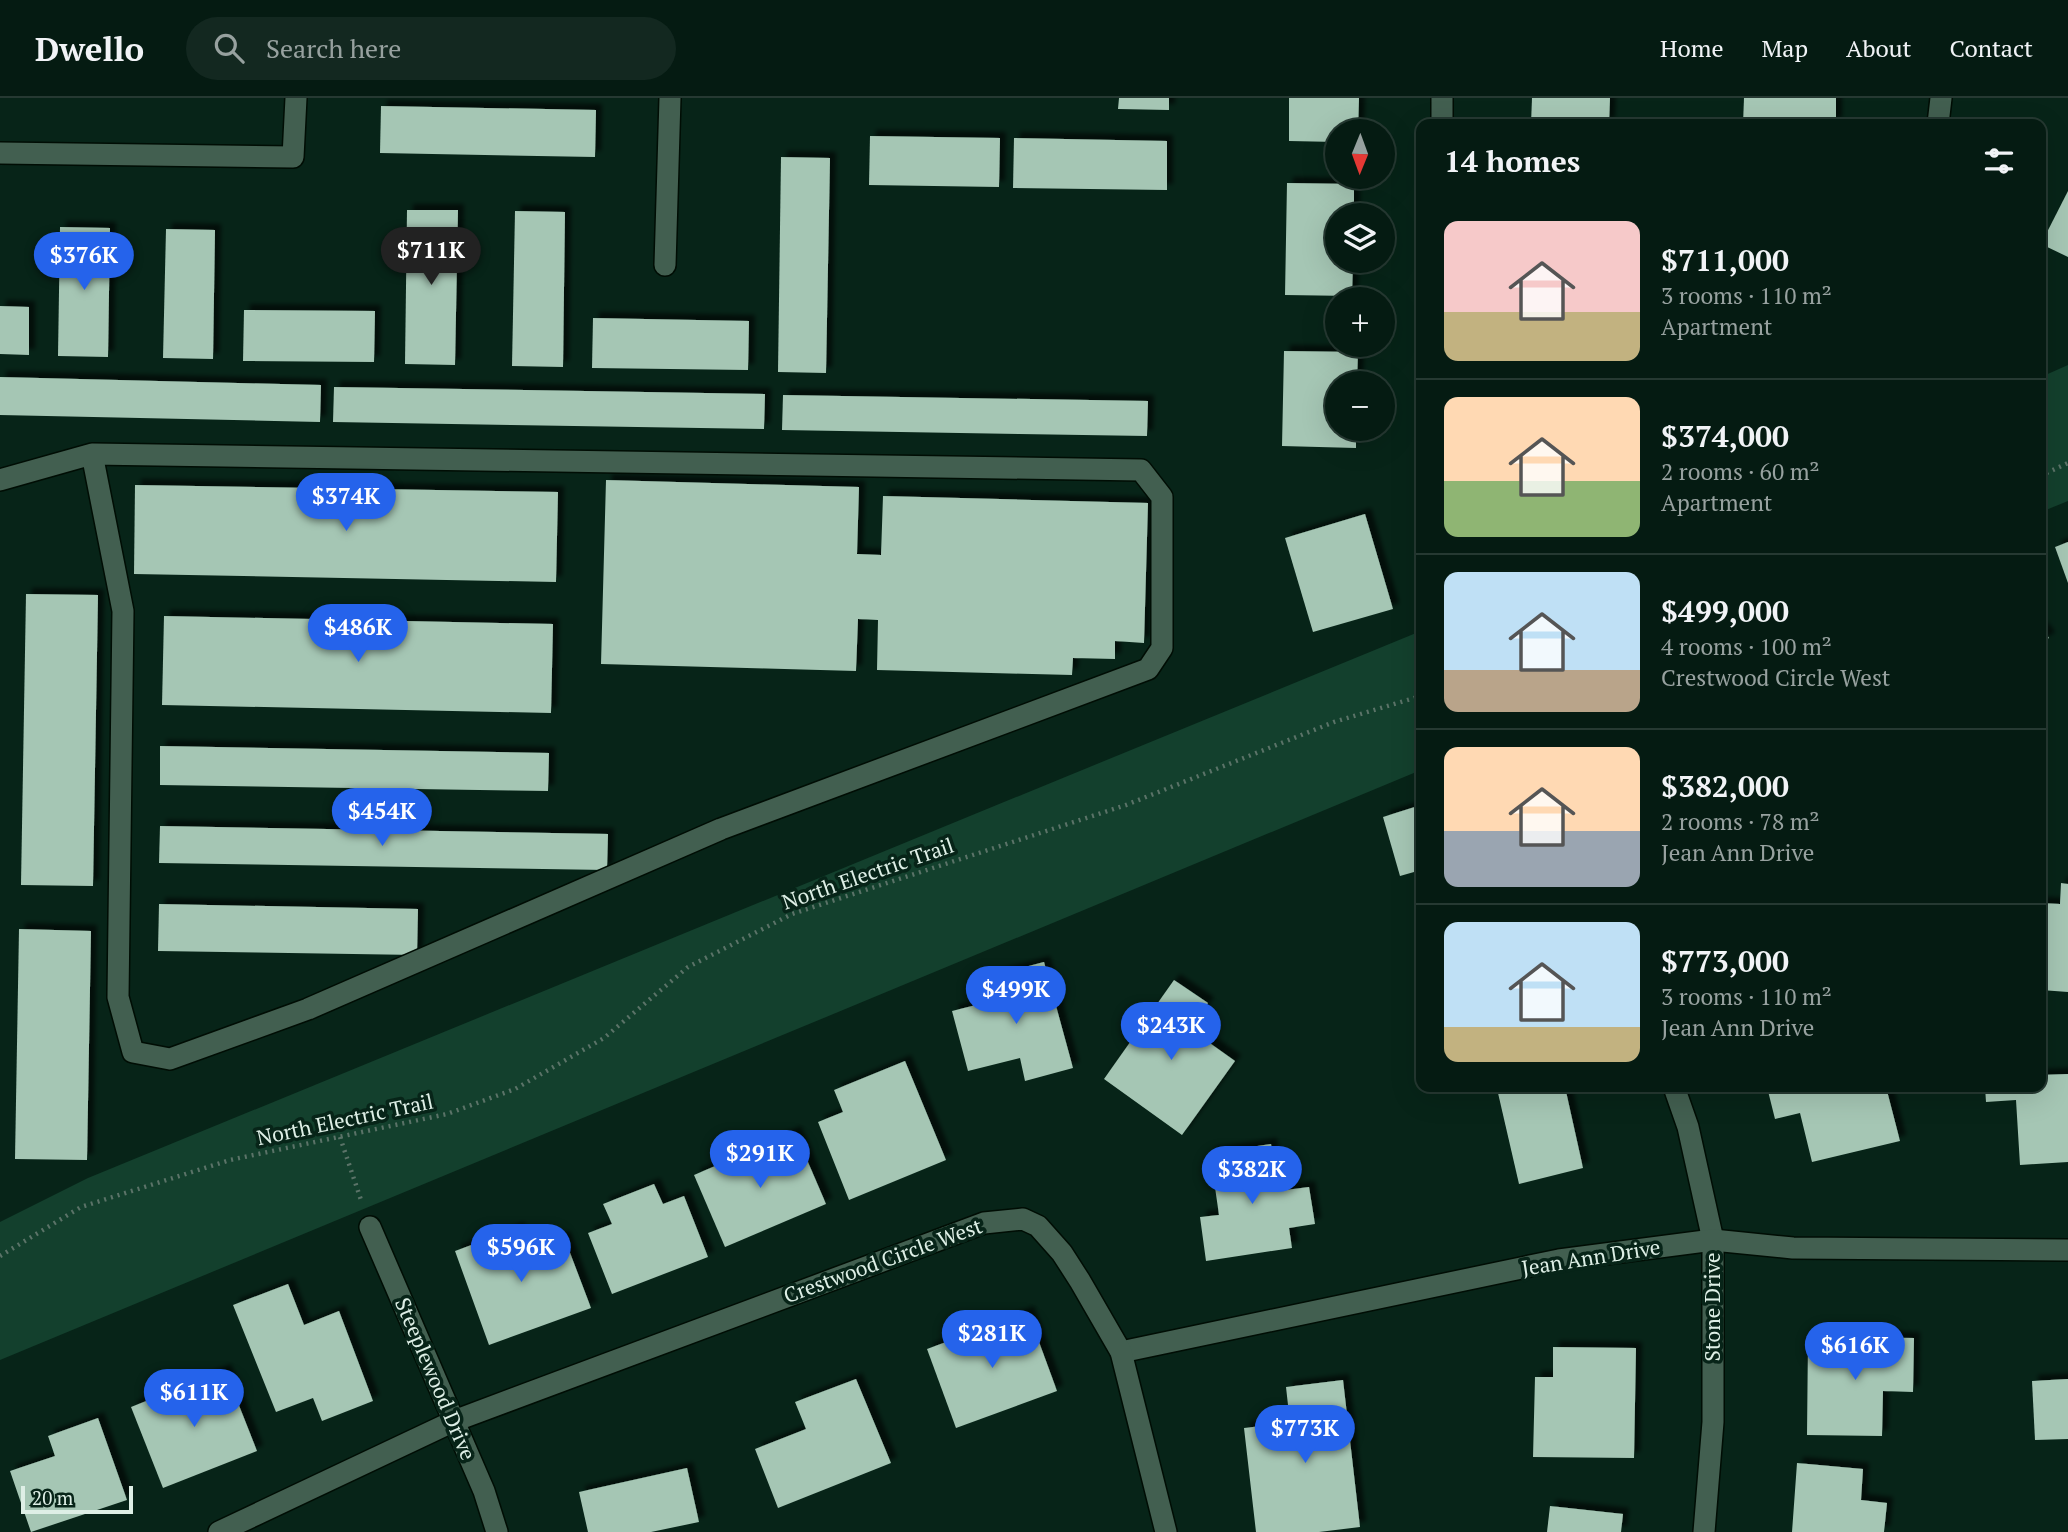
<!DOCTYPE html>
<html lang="en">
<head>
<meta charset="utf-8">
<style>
	:root { --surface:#051b12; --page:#132820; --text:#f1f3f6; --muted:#97a19f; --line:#263932; --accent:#2563eb }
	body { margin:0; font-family:"PT Serif",serif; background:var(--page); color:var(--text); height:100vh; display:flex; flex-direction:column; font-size:26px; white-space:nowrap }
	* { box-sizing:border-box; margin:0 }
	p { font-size:23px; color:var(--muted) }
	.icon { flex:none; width:38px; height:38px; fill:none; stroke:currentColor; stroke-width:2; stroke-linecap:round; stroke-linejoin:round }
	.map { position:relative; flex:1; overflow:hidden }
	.panel { position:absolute; left:1416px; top:21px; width:630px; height:973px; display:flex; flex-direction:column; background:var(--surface); border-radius:14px; box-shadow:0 7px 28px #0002,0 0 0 2px var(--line) }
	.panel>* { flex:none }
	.needle { width:46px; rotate:181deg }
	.fabs { position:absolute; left:1325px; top:21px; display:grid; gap:14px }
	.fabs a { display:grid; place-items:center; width:70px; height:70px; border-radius:50%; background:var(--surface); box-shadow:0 7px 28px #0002,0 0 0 2px var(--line); font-size:35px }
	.scale { position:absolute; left:21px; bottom:18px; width:112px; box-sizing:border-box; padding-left:7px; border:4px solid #deefe6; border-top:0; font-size:19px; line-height:24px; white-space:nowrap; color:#deefe6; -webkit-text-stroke:5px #072418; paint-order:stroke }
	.price { position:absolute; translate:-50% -60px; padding:0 16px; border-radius:24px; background:var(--accent); color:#fff; font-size:23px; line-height:46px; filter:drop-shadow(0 2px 4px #0008) }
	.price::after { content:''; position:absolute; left:50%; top:42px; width:21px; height:16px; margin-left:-10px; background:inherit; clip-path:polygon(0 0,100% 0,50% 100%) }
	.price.selected { background:#222; color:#fff }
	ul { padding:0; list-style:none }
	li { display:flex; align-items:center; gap:21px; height:175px; padding:0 28px }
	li+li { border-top:2px solid var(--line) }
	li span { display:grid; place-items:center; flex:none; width:196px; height:140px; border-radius:14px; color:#555 }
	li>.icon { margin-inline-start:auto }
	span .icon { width:84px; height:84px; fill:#fffc; stroke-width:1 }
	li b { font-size:30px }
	h2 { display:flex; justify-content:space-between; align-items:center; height:84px; padding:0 28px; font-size:30px }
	header { display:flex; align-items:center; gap:42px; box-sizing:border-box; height:98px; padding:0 35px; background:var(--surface); border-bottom:2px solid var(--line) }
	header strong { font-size:33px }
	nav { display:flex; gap:38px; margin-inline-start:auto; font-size:24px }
	.search { width:490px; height:63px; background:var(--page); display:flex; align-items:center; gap:18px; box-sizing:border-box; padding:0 24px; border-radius:38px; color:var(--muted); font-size:26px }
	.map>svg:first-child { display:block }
	.green { fill:#13402d }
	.building { fill:#a5c6b4; filter:url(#shadow) }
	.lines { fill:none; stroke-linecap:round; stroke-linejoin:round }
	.minor-casing { stroke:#000d04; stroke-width:24 }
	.path { stroke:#5b7368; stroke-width:4.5; stroke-dasharray:2 5; stroke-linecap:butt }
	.minor { stroke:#425f50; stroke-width:21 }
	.labels { text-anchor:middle; stroke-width:7; stroke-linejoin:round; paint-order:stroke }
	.street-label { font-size:21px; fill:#deefe6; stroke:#072418 }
</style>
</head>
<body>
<header>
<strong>Dwello</strong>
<div class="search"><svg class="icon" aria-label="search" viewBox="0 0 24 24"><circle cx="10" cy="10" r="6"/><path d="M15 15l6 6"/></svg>Search here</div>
<nav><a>Home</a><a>Map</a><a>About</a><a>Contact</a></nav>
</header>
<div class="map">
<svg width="2068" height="1434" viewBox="0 0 2068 1434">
	<defs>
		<filter id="shadow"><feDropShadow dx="6" dy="-6" stdDeviation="2" flood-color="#0009"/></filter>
	</defs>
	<rect width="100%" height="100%" fill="#072418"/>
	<g class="green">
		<path d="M2068 267V403L2041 414V279Z"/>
		<path d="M1421 533V672L0 1262V1124L88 1080Z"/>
	</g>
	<g class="building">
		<path d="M1119 0H1169V12L1118 11Z"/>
		<path d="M1289 0H1359L1358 33H1337V44L1289 43Z"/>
		<path d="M1532 0H1610L1609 26H1531Z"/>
		<path d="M1744 0H1836V26H1743Z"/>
		<path d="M381 8 596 12 595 59 380 55Z"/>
		<path d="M870 38 1000 40 999 89 869 87Z"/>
		<path d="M1014 40 1167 43V92L1013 90Z"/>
		<path d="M781 59 830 60 826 275 778 274Z"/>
		<path d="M1287 85 1354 86V117H1337V163H1353L1352 198 1285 197Z"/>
		<path d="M2068 93V159L2041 146Z"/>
		<path d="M407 112H458L455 267 405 266Z"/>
		<path d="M515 113 565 114 563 269 512 268Z"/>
		<path d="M60 129 110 130 108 259 58 258Z"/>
		<path d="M166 131 215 132 213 261 163 260Z"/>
		<path d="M0 208 29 209V257L0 256Z"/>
		<path d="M244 212 375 213 374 264 243 263Z"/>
		<path d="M593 220 749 223 748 272 592 270Z"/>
		<path d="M1284 253 1358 254 1357 285H1337V331H1356V350L1282 348Z"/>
		<path d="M0 279 321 287 320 324 0 317Z"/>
		<path d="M334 289 765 296 764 331 333 324Z"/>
		<path d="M783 297 1148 303 1147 338 782 332Z"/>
		<path d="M606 382 859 389 857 456 881 457 883 398 1148 405 1144 545 1115 543V561L1073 560 1072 577 877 572 878 522 858 521 856 573 601 566Z"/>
		<path d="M135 387 558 394 556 484 134 476Z"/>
		<path d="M1365 416 1393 511 1313 534 1285 440Z"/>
		<path d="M2068 444V485L2055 449Z"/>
		<path d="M26 496 98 497 93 788 21 787Z"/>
		<path d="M164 518 553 526 551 615 162 607Z"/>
		<path d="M2040 528 2049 540 2040 545Z"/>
		<path d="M160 648 549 655 548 693 160 687Z"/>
		<path d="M1421 707V772L1400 778 1383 719Z"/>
		<path d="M160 728 608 736 607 772 159 765Z"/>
		<path d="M2061 785 2068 786V894L2041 892 2040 805 2060 806Z"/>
		<path d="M159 806 418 811 417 857 158 853Z"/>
		<path d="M19 831 91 833 87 1062 15 1061Z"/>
		<path d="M1044 864 1073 970 1025 983 1020 960 968 973 952 913 1000 901 994 877Z"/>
		<path d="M1174 882 1208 905 1190 931 1235 963 1182 1037 1104 981Z"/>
		<path d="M905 963 946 1062 849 1102 818 1024 843 1014 834 992Z"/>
		<path d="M2068 976V1064L2020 1067 2016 1002 1986 1004 1985 989H2040V977Z"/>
		<path d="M1526 989H1565L1583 1070 1519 1086 1498 995Z"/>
		<path d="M1767 989H1886L1900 1043 1812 1064 1800 1015 1775 1021Z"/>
		<path d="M795 1034 826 1106 725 1149 694 1077Z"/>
		<path d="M1271 1046 1278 1093 1309 1089 1315 1126 1289 1130 1292 1150 1206 1163 1200 1119 1219 1117 1210 1055Z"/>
		<path d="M654 1086 663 1106 684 1098 708 1159 612 1196 588 1135 612 1126 603 1106Z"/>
		<path d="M518 1130 527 1152 564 1139 591 1210 489 1247 455 1153Z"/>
		<path d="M288 1186 304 1227 339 1213 373 1303 322 1323 313 1300 276 1314 233 1207Z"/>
		<path d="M1028 1214 1057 1293 956 1330 927 1251Z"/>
		<path d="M1808 1239 1914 1240 1913 1294 1883 1293 1882 1338 1807 1337Z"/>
		<path d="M1553 1249 1636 1250 1634 1360 1533 1359 1535 1279H1553Z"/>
		<path d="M225 1272 257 1353 163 1390 131 1309Z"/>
		<path d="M856 1281 891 1365 778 1410 755 1351 806 1331 795 1304Z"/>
		<path d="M2068 1281V1341L2035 1342 2032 1283Z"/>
		<path d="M1343 1282 1360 1429 1319 1434H1256L1244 1330 1290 1325 1286 1289Z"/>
		<path d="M98 1320 127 1402 31 1434 10 1373 55 1358 48 1338Z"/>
		<path d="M1797 1365 1863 1371 1861 1402 1887 1405 1884 1434H1792Z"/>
		<path d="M687 1370 699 1424 651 1434H588L579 1394Z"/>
		<path d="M1550 1408 1623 1416 1621 1434H1547Z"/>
	</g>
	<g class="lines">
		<defs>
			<g id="minor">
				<path d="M1442 26V0"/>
				<path d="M1938 26 1941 0"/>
				<path d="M0 55 293 59 296 0"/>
				<path d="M665 167 670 0"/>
				<path d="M0 382 92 356 1141 372 1162 399V550L1148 571 721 731 308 911 170 961 133 954 118 899 123 513 92 356"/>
				<path d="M1674 989 1688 1029 1713 1142V1324L1704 1434"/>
				<path d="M370 1129 484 1393 497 1434"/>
				<path d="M1121 1254 1559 1162 1713 1142 1793 1150 2068 1152"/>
				<path d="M219 1434 454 1323 984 1125 1023 1121 1038 1128 1062 1155 1080 1183 1121 1254 1166 1434"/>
			</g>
		</defs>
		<use href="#minor" class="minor-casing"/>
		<g class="path">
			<path d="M2040 378 2068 365"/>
			<path d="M340 1039 361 1102"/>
			<path d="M0 1158 81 1109 230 1062 447 1016 515 991 604 940 688 869 792 816 1126 707 1334 624 1421 598"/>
		</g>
		<use href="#minor" class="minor"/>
	</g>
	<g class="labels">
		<g class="street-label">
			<text transform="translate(868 776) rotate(-19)" y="7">North Electric Trail</text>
			<text transform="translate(345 1022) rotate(-12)" y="7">North Electric Trail</text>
			<text transform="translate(1591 1160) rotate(-9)" y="7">Jean Ann Drive</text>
			<text transform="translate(883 1163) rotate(-20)" y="7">Crestwood Circle West</text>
			<text transform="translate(1713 1209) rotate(-90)" y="7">Stone Drive</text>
			<text transform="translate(435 1281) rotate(67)" y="7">Steeplewood Drive</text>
		</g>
	</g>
</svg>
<div class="fabs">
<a><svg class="needle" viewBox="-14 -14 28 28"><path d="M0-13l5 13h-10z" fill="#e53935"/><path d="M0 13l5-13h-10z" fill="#97a19f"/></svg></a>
<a><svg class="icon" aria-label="layers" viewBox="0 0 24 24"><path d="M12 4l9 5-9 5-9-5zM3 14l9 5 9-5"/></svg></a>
<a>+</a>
<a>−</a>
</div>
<div class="scale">20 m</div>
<b class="price selected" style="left:431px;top:189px">$711K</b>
<b class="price" style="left:84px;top:194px">$376K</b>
<b class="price" style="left:346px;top:435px">$374K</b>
<b class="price" style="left:358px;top:566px">$486K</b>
<b class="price" style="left:382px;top:750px">$454K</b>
<b class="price" style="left:1016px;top:928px">$499K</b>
<b class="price" style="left:1171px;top:964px">$243K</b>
<b class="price" style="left:760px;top:1092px">$291K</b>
<b class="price" style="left:1252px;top:1108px">$382K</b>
<b class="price" style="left:521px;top:1186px">$596K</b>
<b class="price" style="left:992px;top:1272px">$281K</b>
<b class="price" style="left:1855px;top:1284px">$616K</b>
<b class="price" style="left:194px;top:1331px">$611K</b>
<b class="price" style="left:1305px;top:1367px">$773K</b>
<section class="panel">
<h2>14 homes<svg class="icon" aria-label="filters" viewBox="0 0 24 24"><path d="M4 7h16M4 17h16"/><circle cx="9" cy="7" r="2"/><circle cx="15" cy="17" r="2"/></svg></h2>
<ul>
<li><span style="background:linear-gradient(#f6c9c9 65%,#c2b280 0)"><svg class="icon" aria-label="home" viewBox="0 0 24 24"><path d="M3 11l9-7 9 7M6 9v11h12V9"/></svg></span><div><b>$711,000</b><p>3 rooms · 110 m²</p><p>Apartment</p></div></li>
<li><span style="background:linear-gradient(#ffd9b3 60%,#8fb573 0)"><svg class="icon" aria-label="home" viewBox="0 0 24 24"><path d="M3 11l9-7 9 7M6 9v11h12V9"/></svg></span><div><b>$374,000</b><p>2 rooms · 60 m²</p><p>Apartment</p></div></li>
<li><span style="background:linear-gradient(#bfe0f5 70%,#b9a48a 0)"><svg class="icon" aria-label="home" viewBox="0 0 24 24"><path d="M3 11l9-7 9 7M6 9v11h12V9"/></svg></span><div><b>$499,000</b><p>4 rooms · 100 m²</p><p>Crestwood Circle West</p></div></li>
<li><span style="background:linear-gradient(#ffd9b3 60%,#9aa5b1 0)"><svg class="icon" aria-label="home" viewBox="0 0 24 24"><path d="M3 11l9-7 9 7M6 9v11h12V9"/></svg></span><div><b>$382,000</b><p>2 rooms · 78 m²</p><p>Jean Ann Drive</p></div></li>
<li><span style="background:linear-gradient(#bfe0f5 75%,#c2b280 0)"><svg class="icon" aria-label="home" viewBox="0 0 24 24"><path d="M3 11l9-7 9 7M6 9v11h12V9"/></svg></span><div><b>$773,000</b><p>3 rooms · 110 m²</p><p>Jean Ann Drive</p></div></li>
</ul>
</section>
</div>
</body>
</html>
